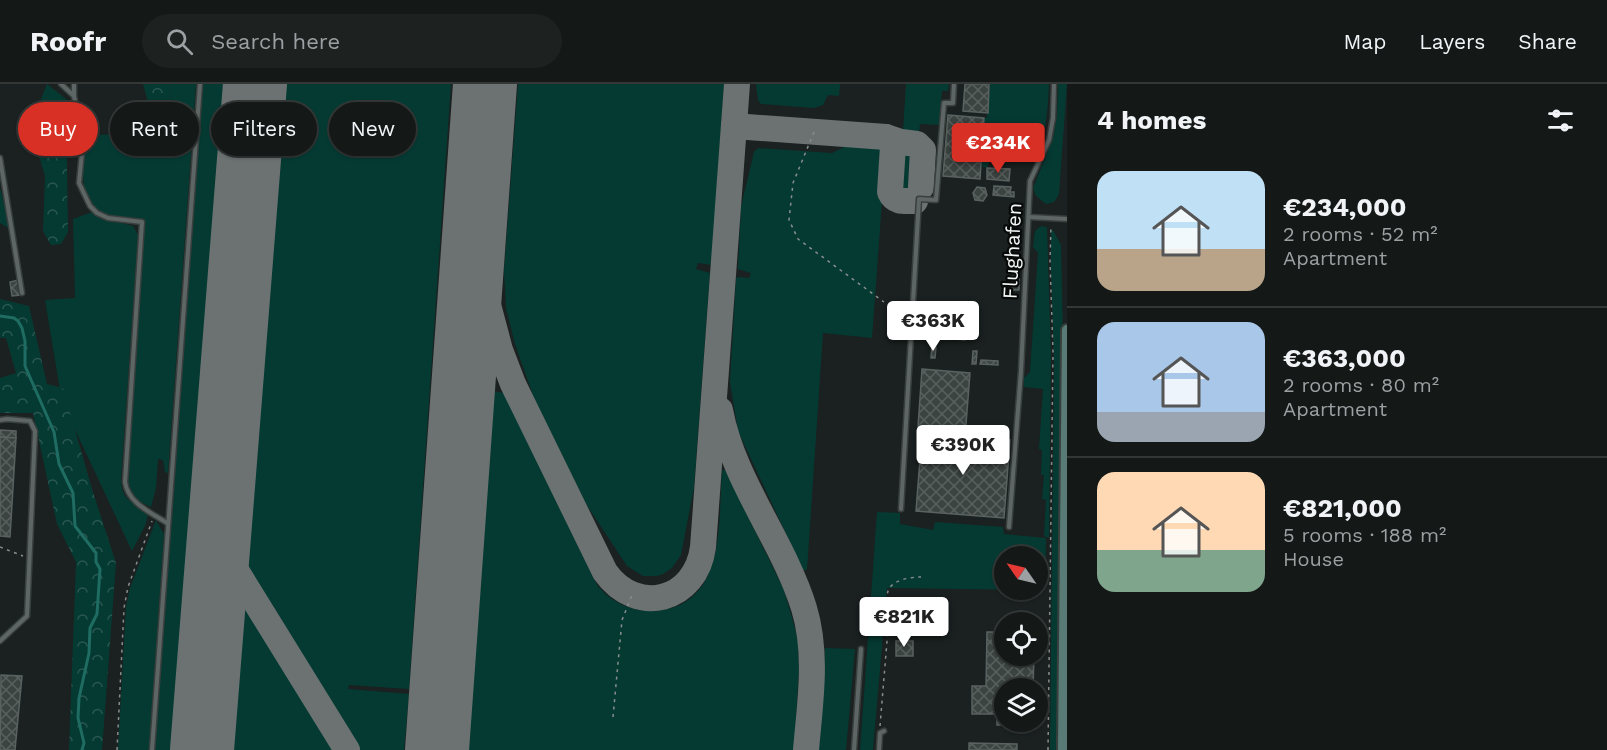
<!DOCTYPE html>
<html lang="en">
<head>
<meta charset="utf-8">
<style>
	:root { --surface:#141918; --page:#1d2221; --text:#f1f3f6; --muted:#9da0a2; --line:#333837; --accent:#d93025 }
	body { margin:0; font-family:"Work Sans",sans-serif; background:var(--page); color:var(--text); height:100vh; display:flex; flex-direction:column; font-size:22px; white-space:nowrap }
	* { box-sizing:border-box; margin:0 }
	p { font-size:20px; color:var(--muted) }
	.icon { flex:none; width:33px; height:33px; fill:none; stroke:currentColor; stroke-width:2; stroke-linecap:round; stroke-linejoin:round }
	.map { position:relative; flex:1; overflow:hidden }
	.panel { display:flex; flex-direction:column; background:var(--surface); width:540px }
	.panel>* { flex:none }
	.hud { position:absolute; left:18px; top:18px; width:570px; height:54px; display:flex; gap:12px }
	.needle { width:39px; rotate:304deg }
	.fabs { position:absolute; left:994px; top:462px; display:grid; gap:12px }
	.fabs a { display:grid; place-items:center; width:54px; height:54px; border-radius:50%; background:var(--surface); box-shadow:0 2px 4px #0004,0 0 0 2px var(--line); font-size:30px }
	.price { position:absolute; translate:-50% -51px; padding:0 14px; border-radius:6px; background:#fff; color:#222; font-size:20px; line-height:39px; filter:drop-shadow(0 2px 3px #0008) }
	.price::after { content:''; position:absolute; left:50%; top:36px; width:18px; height:14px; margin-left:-9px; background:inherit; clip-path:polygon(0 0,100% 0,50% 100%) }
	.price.active { background:var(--accent); color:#fff }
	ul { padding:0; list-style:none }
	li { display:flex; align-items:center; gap:18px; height:150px; padding:0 30px }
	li+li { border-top:2px solid var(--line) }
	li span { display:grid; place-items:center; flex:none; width:168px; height:120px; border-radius:18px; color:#555 }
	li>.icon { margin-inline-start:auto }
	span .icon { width:72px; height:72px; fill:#fffc; stroke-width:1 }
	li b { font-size:26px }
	h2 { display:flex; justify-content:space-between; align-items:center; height:72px; padding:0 30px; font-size:26px }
	.chip { padding:0 21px; border-radius:27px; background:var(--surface); box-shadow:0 2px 4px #0004,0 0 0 2px var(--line); font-size:21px; line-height:54px }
	.chip.active { background:var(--accent); color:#fff }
	header { display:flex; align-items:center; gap:36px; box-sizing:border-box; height:84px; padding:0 30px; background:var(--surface); border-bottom:2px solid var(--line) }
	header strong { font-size:28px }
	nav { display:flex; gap:33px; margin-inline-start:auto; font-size:21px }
	.search { width:420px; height:54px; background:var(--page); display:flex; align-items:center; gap:15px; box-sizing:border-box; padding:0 21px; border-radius:33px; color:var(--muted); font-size:22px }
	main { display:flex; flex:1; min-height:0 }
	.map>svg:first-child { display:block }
	.green { fill:#053a33; fill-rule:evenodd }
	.forest { fill:url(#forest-crowns) }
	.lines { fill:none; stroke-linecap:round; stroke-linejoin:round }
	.stream { stroke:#1f6c62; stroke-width:3 }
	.taxiway { stroke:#6c7272; stroke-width:26 }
	.runway { stroke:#6c7272; stroke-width:64 }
	.building { fill:url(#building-cross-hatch); stroke:#596260; stroke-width:1.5 }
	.lane-casing { stroke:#393f3d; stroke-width:7 }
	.secondary-casing { stroke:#393f3d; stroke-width:14 }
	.path { stroke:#888e8d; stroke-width:1.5; stroke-dasharray:3 4.5; stroke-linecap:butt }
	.lane { stroke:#5e6665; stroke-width:4 }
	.secondary { stroke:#587b76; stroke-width:10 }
	.labels { text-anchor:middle; stroke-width:4.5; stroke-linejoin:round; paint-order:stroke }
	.street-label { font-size:20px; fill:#f1f6f5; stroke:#070a09 }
</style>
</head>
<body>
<header>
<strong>Roofr</strong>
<div class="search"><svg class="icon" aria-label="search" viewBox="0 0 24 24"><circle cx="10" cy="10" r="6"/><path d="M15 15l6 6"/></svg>Search here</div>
<nav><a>Map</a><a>Layers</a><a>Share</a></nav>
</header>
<main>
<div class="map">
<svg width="1067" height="666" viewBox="0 0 1067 666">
	<defs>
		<pattern id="forest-crowns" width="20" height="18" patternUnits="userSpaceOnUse" patternTransform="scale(1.5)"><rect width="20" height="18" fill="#053a33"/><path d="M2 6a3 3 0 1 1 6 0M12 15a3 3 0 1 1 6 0" fill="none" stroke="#2a5751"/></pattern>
		<pattern id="building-cross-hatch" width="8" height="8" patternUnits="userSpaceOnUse" patternTransform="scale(1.5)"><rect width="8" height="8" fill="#3c4442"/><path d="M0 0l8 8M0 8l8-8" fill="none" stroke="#59605e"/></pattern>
	</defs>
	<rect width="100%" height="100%" fill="#1a2120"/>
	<g class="green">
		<path d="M168 0H196L168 389 165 388 163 376 158 375 156 404 151 423 134 415 127 398 145 136C133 133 120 134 108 131 74 122 85 77 83 52L114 50 117 53 147 49 175 39Z"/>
		<path d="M203 0H451L409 605 349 601 348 605 409 610 404 666H155Z"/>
		<path d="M518 0H724L712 181 698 179 696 185 710 189 694 403 681 471 672 484 663 490 657 492H643L627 482 586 420 534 314 515 260 506 224 504 187Z"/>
		<path d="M756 0H840L839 12 828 11 823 21 814 24 761 20 758 16Z"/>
		<path d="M906 0H949L948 7H942L939 41 920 40 919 49 916 54 909 53 903 47Z"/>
		<path d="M990 0H1049C1048 27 1046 51 1034 76L991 74 987 84 981 82 984 34H987Z"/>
		<path d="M1058 0H1067L1059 110 1054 118 1046 120 1036 112 1033 104 1053 54 1057 32Z"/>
		<path d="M850 60 886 63 872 254 823 249 807 486H803L738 347 730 298 736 194 739 193 749 194 751 189 738 185 741 123 754 68 758 64 832 69Z"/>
		<path d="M907 66H914L918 71 914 115 900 113 896 108 900 69Z"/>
		<path d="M0 105 1 107 10 145 0 139Z"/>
		<path d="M92 128 99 133 133 142 138 151 121 396C122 419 135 417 148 431L145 442 132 467 62 318 45 216 75 214 73 135Z"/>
		<path d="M1041 142 1047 143 1051 271 1049 454 1044 452 1046 416 1042 415 1044 391H1041L1042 366 1039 365 1043 305 1024 303V294L1030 288 1038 169 1033 163 1035 147Z"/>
		<path d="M1053 146 1061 161 1063 252 1060 632 1057 666H1050L1054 281 1051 187V147Z"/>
		<path d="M493 307 504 309 597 501C611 518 631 528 654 527 727 523 718 438 722 386H725L784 506 798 555 799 585 794 666H468Z"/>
		<path d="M877 428 900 429V440L933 446 935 438 1003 443 1004 450 1046 454 1045 506 887 504 873 666H860ZM1005 472H1038V506H1005Z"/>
		<path d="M156 436 164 450 149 666H118L126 523 130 504Z"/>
		<path d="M825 564 855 565 846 666H818Z"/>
	</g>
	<g class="forest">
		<path d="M47 0 66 15 68 148 61 160 51 161 43 147 45 92 32 48 54 39 41 15Z"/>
		<path d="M143 0H168L175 39 147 49 117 53C110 45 116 38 120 30L149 22Z"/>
		<path d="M0 215 29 222 47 300 63 304 92 405 116 479 102 666H69L76 478 57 440 33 329H0V294L16 289 6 254H0Z"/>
	</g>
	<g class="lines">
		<path class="stream" d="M0 232 14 234 18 237 22 244 25 257V282L54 348 59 380 73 409 75 442 96 469V478L100 485 97 530 90 544 89 569 79 614 78 634 84 659 82 666"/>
		<g class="taxiway">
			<path d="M734 42 886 53 901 58 917 60 923 66 921 103"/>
			<path d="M886 53 892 59 893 62 890 108C895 119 905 117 915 117"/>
			<path d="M477 114 482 189 487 217 500 266 513 300 605 488C637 533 696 517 703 463L737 0"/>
			<path d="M720 326C733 397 783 456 804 524 818 570 810 619 806 666"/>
			<path d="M219 459 347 666"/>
		</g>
		<g class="runway">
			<path d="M202 666 255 0"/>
			<path d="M437 666 485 0"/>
		</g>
	</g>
	<g class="building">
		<path d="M965 0H989L988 29 963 27Z"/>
		<path d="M948 31 984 34 980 95 943 92Z"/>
		<path d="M987 84 1010 85 1009 97 987 95Z"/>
		<path d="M994 102 1011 103 1010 108H1014V113L993 111Z"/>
		<path d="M977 103 985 104 987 111 983 117 975 116 973 109Z"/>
		<rect x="1012" y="192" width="7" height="14"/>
		<path d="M19 196 21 211 12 212 10 198Z"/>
		<path d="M944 229 960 230 959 239 943 238Z"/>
		<path d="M946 248 966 250 965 256 945 254Z"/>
		<path d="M932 262 936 263 935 274H931Z"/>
		<path d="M973 267H977L976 280H972Z"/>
		<path d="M981 276 998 277V281L980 280Z"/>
		<path d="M922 285 970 289 965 353 940 351 941 344 918 343Z"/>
		<path d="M0 346 16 347V354L0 353Z"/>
		<path d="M922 349 1010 356 1004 434 916 427Z"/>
		<path d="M0 353 16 354 10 453 0 452Z"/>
		<path d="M1012 535 1034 536V538H1012Z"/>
		<path d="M987 548H1005V572H1034L1033 604H1005V638H1014V641H997V630H972V602H986Z"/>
		<rect x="896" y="557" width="17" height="15"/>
		<path d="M1 591 22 592 15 666H0Z"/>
		<path d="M969 659 1017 660V666H969Z"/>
	</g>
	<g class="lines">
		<defs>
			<g id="lane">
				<path d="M61 0 74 12 81 47 82 68 79 99 90 122 97 129 108 134 142 138 125 398C128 419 150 428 167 439"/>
				<path d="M74 0V11"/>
				<path d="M0 74 22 209"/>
				<path d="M1029 133 1067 135"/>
				<path d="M0 336 7 335 30 337 35 347 27 532 0 557"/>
				<path d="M901 425 919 115 936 116 944 19H953L954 0"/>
				<path d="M1009 443 1021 287 1030 97 1049 56 1053 34 1054 0"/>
				<path d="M152 666 200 0"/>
				<path d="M854 666 861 565"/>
				<path d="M879 666 880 649 884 647"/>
			</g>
			<path id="secondary" d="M1063 666 1067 246"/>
		</defs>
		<use href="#lane" class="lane-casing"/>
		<use href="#secondary" class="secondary-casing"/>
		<g class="path">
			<path d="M814 48 793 99 789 136 798 155 884 218"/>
			<path d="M0 463 23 472"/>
			<path d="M893 522 890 521C879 499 905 493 921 493"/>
			<path d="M613 633 622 536 632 511"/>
			<path d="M880 642 890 521"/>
			<path d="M117 666 124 524 128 503 152 437"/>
			<path d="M1048 666 1053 268 1050 177 1051 141"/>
		</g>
		<use href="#lane" class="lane"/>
		<use href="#secondary" class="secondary"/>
	</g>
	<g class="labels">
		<g class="street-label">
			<text transform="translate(1012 167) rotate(-87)" y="7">Flughafen</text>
		</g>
	</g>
</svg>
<div class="fabs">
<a><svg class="needle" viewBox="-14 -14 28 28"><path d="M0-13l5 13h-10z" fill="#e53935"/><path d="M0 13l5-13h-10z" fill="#9da0a2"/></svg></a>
<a><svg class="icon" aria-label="locate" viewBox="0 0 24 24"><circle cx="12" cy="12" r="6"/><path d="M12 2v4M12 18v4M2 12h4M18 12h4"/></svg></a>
<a><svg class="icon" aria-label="layers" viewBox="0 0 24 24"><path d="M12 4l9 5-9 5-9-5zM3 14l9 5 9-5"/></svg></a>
</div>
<b class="price active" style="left:998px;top:90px">€234K</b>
<b class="price" style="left:933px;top:268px">€363K</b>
<b class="price" style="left:963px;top:392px">€390K</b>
<b class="price" style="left:904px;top:564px">€821K</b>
<div class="hud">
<a class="chip active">Buy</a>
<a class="chip">Rent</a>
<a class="chip">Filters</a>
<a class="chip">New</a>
</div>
</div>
<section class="panel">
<h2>4 homes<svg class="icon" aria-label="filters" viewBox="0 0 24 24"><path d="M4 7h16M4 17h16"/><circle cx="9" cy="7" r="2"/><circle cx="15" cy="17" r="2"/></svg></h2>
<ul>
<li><span style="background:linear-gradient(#bfe0f5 65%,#b9a48a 0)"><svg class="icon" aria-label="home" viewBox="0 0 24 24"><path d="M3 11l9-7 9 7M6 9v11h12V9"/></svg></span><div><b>€234,000</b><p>2 rooms · 52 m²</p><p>Apartment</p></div></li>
<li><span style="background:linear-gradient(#a9c7e8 75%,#9aa5b1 0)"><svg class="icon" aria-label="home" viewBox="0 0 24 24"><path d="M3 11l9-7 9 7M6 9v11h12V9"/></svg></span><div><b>€363,000</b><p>2 rooms · 80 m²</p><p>Apartment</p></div></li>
<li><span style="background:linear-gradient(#ffd9b3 65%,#7fa58c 0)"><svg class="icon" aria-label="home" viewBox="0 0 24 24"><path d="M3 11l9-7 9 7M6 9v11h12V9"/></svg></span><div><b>€821,000</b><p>5 rooms · 188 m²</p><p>House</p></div></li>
</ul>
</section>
</main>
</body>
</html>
